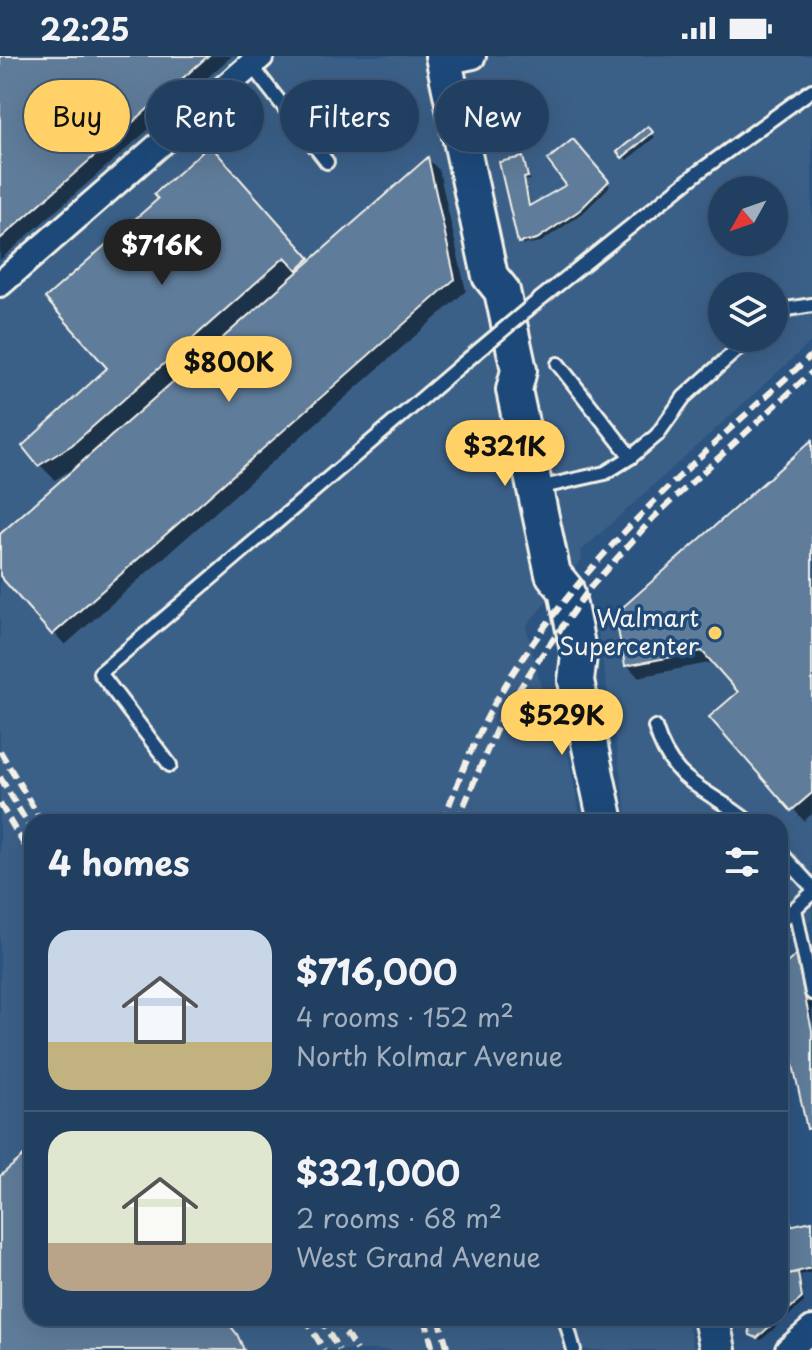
<!DOCTYPE html>
<html lang="en">
<head>
<meta charset="utf-8">
<style>
	:root { --surface:#213f61; --page:#294667; --text:#f1f3f6; --muted:#a2afbd; --line:#3e5876; --accent:#ffd166 }
	body { margin:0; font-family:"Playpen Sans",sans-serif; background:var(--page); color:var(--text); height:100vh; display:flex; flex-direction:column; font-size:30px; white-space:nowrap }
	* { box-sizing:border-box; margin:0 }
	p { font-size:26px; color:var(--muted) }
	.icon { flex:none; width:44px; height:44px; fill:none; stroke:currentColor; stroke-width:2; stroke-linecap:round; stroke-linejoin:round }
	.map { position:relative; flex:1; overflow:hidden }
	.side { position:absolute; left:24px; top:758px; width:764px; height:512px; display:flex; flex-direction:column; background:var(--surface); border-radius:24px; box-shadow:0 8px 32px #0002,0 0 0 2px var(--line) }
	.side>* { flex:none }
	.hud { position:absolute; left:24px; top:24px; width:764px; height:72px; display:flex; gap:16px }
	.needle { width:52px; rotate:230deg }
	.buttons { position:absolute; left:708px; top:120px; display:grid; gap:16px }
	.buttons a { display:grid; place-items:center; width:80px; height:80px; border-radius:50%; background:var(--surface); box-shadow:0 8px 32px #0002,0 0 0 2px var(--line); font-size:40px }
	.price { position:absolute; translate:-50% -68px; padding:0 18px; border-radius:28px; background:var(--accent); color:#111; font-size:26px; line-height:52px; filter:drop-shadow(0 2px 4px #0008) }
	.price::after { content:''; position:absolute; left:50%; top:48px; width:24px; height:18px; margin-left:-12px; background:inherit; clip-path:polygon(0 0,100% 0,50% 100%) }
	.price.active { background:#222; color:#fff }
	ul { padding:0; list-style:none }
	li { display:flex; align-items:center; gap:24px; height:200px; padding:0 24px }
	li+li { border-top:2px solid var(--line) }
	li span { display:grid; place-items:center; flex:none; width:224px; height:160px; border-radius:24px; color:#555 }
	li>.icon { margin-inline-start:auto }
	span .icon { width:96px; height:96px; fill:#fffc; stroke-width:1 }
	li b { font-size:34px }
	h2 { display:flex; justify-content:space-between; align-items:center; height:96px; padding:0 24px; font-size:34px }
	.chip { padding:0 28px; border-radius:36px; background:var(--surface); box-shadow:0 8px 32px #0002,0 0 0 2px var(--line); font-size:28px; line-height:72px }
	.chip.active { background:var(--accent); color:#111 }
	.status { display:flex; justify-content:space-between; align-items:center; height:56px; padding:0 40px; background:var(--surface); direction:ltr }
	.status svg { height:22px; fill:currentColor }
	.map>svg:first-child { display:block }
	.built { fill:#3b6088; fill-rule:evenodd }
	.shadow { fill:#0007 }
	.building { fill:#5e7b9a; stroke:#f4f1e8; stroke-width:2 }
	.lines { fill:none; stroke-linecap:round; stroke-linejoin:round }
	.lane-casing { stroke:#f4f1e8; stroke-width:18 }
	.street-casing { stroke:#f4f1e8; stroke-width:30 }
	.secondary-casing { stroke:#f4f1e8; stroke-width:40 }
	.lane { stroke:#1f4a7a; stroke-width:12 }
	.street { stroke:#1f4a7a; stroke-width:24 }
	.secondary { stroke:#1f4a7a; stroke-width:34 }
	.rail { stroke:#f4f1e8; stroke-width:6; stroke-dasharray:12 6; stroke-linecap:butt }
	.lane-bridge-casing { stroke:#f4f1e8; stroke-width:18; stroke-linecap:butt }
	.lane-bridge { stroke:#1f4a7a; stroke-width:12 }
	.poi-dot { fill:#ffd166; stroke:#1f4a7a; stroke-width:3 }
	.labels { text-anchor:middle; stroke-width:7; stroke-linejoin:round; paint-order:stroke }
	.poi-label { font-size:24px; fill:#f4f1e8; stroke:#1f4a7a; text-anchor:end }
</style>
</head>
<body>
<div class="status"><b>22:25</b><svg viewBox="0 0 49 12"><path d="M0 12V9h3v3zM5 12V6h3v6zM10 12V3h3v9zM15 12V0h3v12zM26 1h20v11H26zM47 4h2v5h-2z"/></svg></div>
<div class="map">
<svg width="812" height="1294" viewBox="0 0 812 1294">
	<rect width="100%" height="100%" fill="#2c5481"/>
	<filter id="ink" filterUnits="userSpaceOnUse"><feTurbulence type="fractalNoise" baseFrequency=".0125" numOctaves="2"/><feDisplacementMap in="SourceGraphic" scale="16" xChannelSelector="R" yChannelSelector="G"/><feConvolveMatrix kernelMatrix="1 2 1 2 8 2 1 2 1" color-interpolation-filters="sRGB"/></filter>
	<g filter="url(#ink)">
		<g class="built">
			<path d="M0 0H812V285L581 495 582 503 526 570 552 675 559 658 582 766H32V1262H687L694 1294H0ZM722 134H774V186H722ZM722 230H774V282H722Z"/>
			<path d="M812 386V866L811 863 780 892V766H628L598 575Z"/>
		</g>
		<g class="shadow">
			<path d="M0 0H232L0 204Z"/>
			<path d="M647 73 655 81 627 104 620 96Z"/>
			<path d="M573 85 610 130 583 157 541 186 523 189 520 186 522 103 530 124 526 125 531 151 569 129Z"/>
			<path d="M428 103 439 114 466 235 65 589 5 522 0 526V481L77 413 75 411 55 424 40 409 110 312 225 107 312 205Z"/>
			<path d="M812 387V758L804 765 712 661 740 636 714 606 638 621 627 609Z"/>
			<path d="M796 902 810 917 812 924V1075L809 1072 792 994 787 989 780 994V916Z"/>
			<path d="M780 1023 789 1032 790 1040 780 1042Z"/>
			<path d="M785 1151 793 1172 812 1168V1216L800 1219 804 1246 761 1284 752 1278 749 1262H780V1152Z"/>
		</g>
		<g class="building">
			<path d="M0 0H208L0 183Z"/>
			<path d="M648 70 653 76 622 102 617 96Z"/>
			<path d="M573 83 609 125 580 154 537 183 518 187 499 106 523 101 528 121 524 122 529 150 566 129 547 104Z"/>
			<path d="M210 89 310 202 297 214 285 201 72 389 38 410 22 390 107 312 45 242 158 143 154 138Z"/>
			<path d="M428 101 455 223 52 579 0 520V478Z"/>
			<path d="M812 384V737L791 755 709 661 738 636 702 595 625 610 615 558Z"/>
			<path d="M796 899 812 974V1072L807 1073 786 976 780 978V913Z"/>
			<path d="M32 1093V1262H224L237 1278 244 1294H0V1120Z"/>
			<path d="M786 1149 792 1170 780 1172V1150Z"/>
			<path d="M812 1165V1212L780 1220V1172Z"/>
			<path d="M798 1216 802 1242 780 1261V1220Z"/>
			<path d="M747 1262H779L757 1282 750 1279Z"/>
		</g>
		<g class="lines">
			<defs>
				<g id="lane">
					<path d="M251 9 327 106"/>
					<path d="M540 243 700 115 812 34"/>
					<path d="M774 261 781 254 812 249"/>
					<path d="M631 401 657 379 684 341 750 282"/>
					<path d="M538 432 605 417 631 401 558 308"/>
					<path d="M655 671C673 730 707 731 749 766"/>
					<path d="M170 709 100 617 460 310"/>
					<path d="M780 796 812 831"/>
					<path d="M795 853 812 937"/>
					<path d="M780 866 812 837"/>
					<path d="M565 1262 574 1294"/>
				</g>
				<g id="street">
					<path d="M445 6 473 0"/>
					<path d="M0 228 261 0"/>
					<path d="M788 1294 812 1273"/>
				</g>
				<g id="secondary">
					<path d="M443 0 490 220 502 235 519 314 514 334 553 518 566 534 579 599 576 625 606 766"/>
					<path d="M711 1262 718 1294"/>
				</g>
			</defs>
			<use href="#lane" class="lane-casing"/>
			<use href="#street" class="street-casing"/>
			<use href="#secondary" class="secondary-casing"/>
			<use href="#lane" class="lane"/>
			<use href="#street" class="street"/>
			<use href="#secondary" class="secondary"/>
			<g class="rail">
				<path d="M0 695 42 766"/>
				<path d="M0 721 32 775"/>
				<path d="M0 748 32 802"/>
				<path d="M443 766C458 724 475 682 497 643 577 506 695 404 812 299"/>
				<path d="M457 766 501 662 534 610 590 532 654 461 812 316"/>
				<path d="M305 1262 324 1294"/>
				<path d="M320 1262 339 1294"/>
				<path d="M336 1262 356 1294"/>
				<path d="M425 1262 433 1294"/>
				<path d="M439 1262 448 1294"/>
			</g>
			<defs>
				<path id="lane-bridge" d="M460 310 540 243"/>
			</defs>
			<use href="#lane-bridge" class="lane-bridge-casing"/>
			<use href="#lane-bridge" class="lane-bridge"/>
		</g>
	</g>
	<circle class="poi-dot" cx="715" cy="577" r="8"/>
	<g class="labels">
		<g class="poi-label">
			<text x="699" y="571">Walmart<tspan x="699" dy="28">Supercenter</tspan></text>
		</g>
	</g>
</svg>
<div class="buttons">
<a><svg class="needle" viewBox="-14 -14 28 28"><path d="M0-13l5 13h-10z" fill="#e53935"/><path d="M0 13l5-13h-10z" fill="#a2afbd"/></svg></a>
<a><svg class="icon" aria-label="layers" viewBox="0 0 24 24"><path d="M12 4l9 5-9 5-9-5zM3 14l9 5 9-5"/></svg></a>
</div>
<b class="price active" style="left:162px;top:231px">$716K</b>
<b class="price" style="left:229px;top:348px">$800K</b>
<b class="price" style="left:505px;top:432px">$321K</b>
<b class="price" style="left:562px;top:701px">$529K</b>
<div class="hud">
<a class="chip active">Buy</a>
<a class="chip">Rent</a>
<a class="chip">Filters</a>
<a class="chip">New</a>
</div>
<section class="side">
<h2>4 homes<svg class="icon" aria-label="filters" viewBox="0 0 24 24"><path d="M4 7h16M4 17h16"/><circle cx="9" cy="7" r="2"/><circle cx="15" cy="17" r="2"/></svg></h2>
<ul>
<li><span style="background:linear-gradient(#c9d6e8 70%,#c2b280 0)"><svg class="icon" aria-label="home" viewBox="0 0 24 24"><path d="M3 11l9-7 9 7M6 9v11h12V9"/></svg></span><div><b>$716,000</b><p>4 rooms · 152 m²</p><p>North Kolmar Avenue</p></div></li>
<li><span style="background:linear-gradient(#dfe7d0 70%,#b9a48a 0)"><svg class="icon" aria-label="home" viewBox="0 0 24 24"><path d="M3 11l9-7 9 7M6 9v11h12V9"/></svg></span><div><b>$321,000</b><p>2 rooms · 68 m²</p><p>West Grand Avenue</p></div></li>
</ul>
</section>
</div>
</body>
</html>
